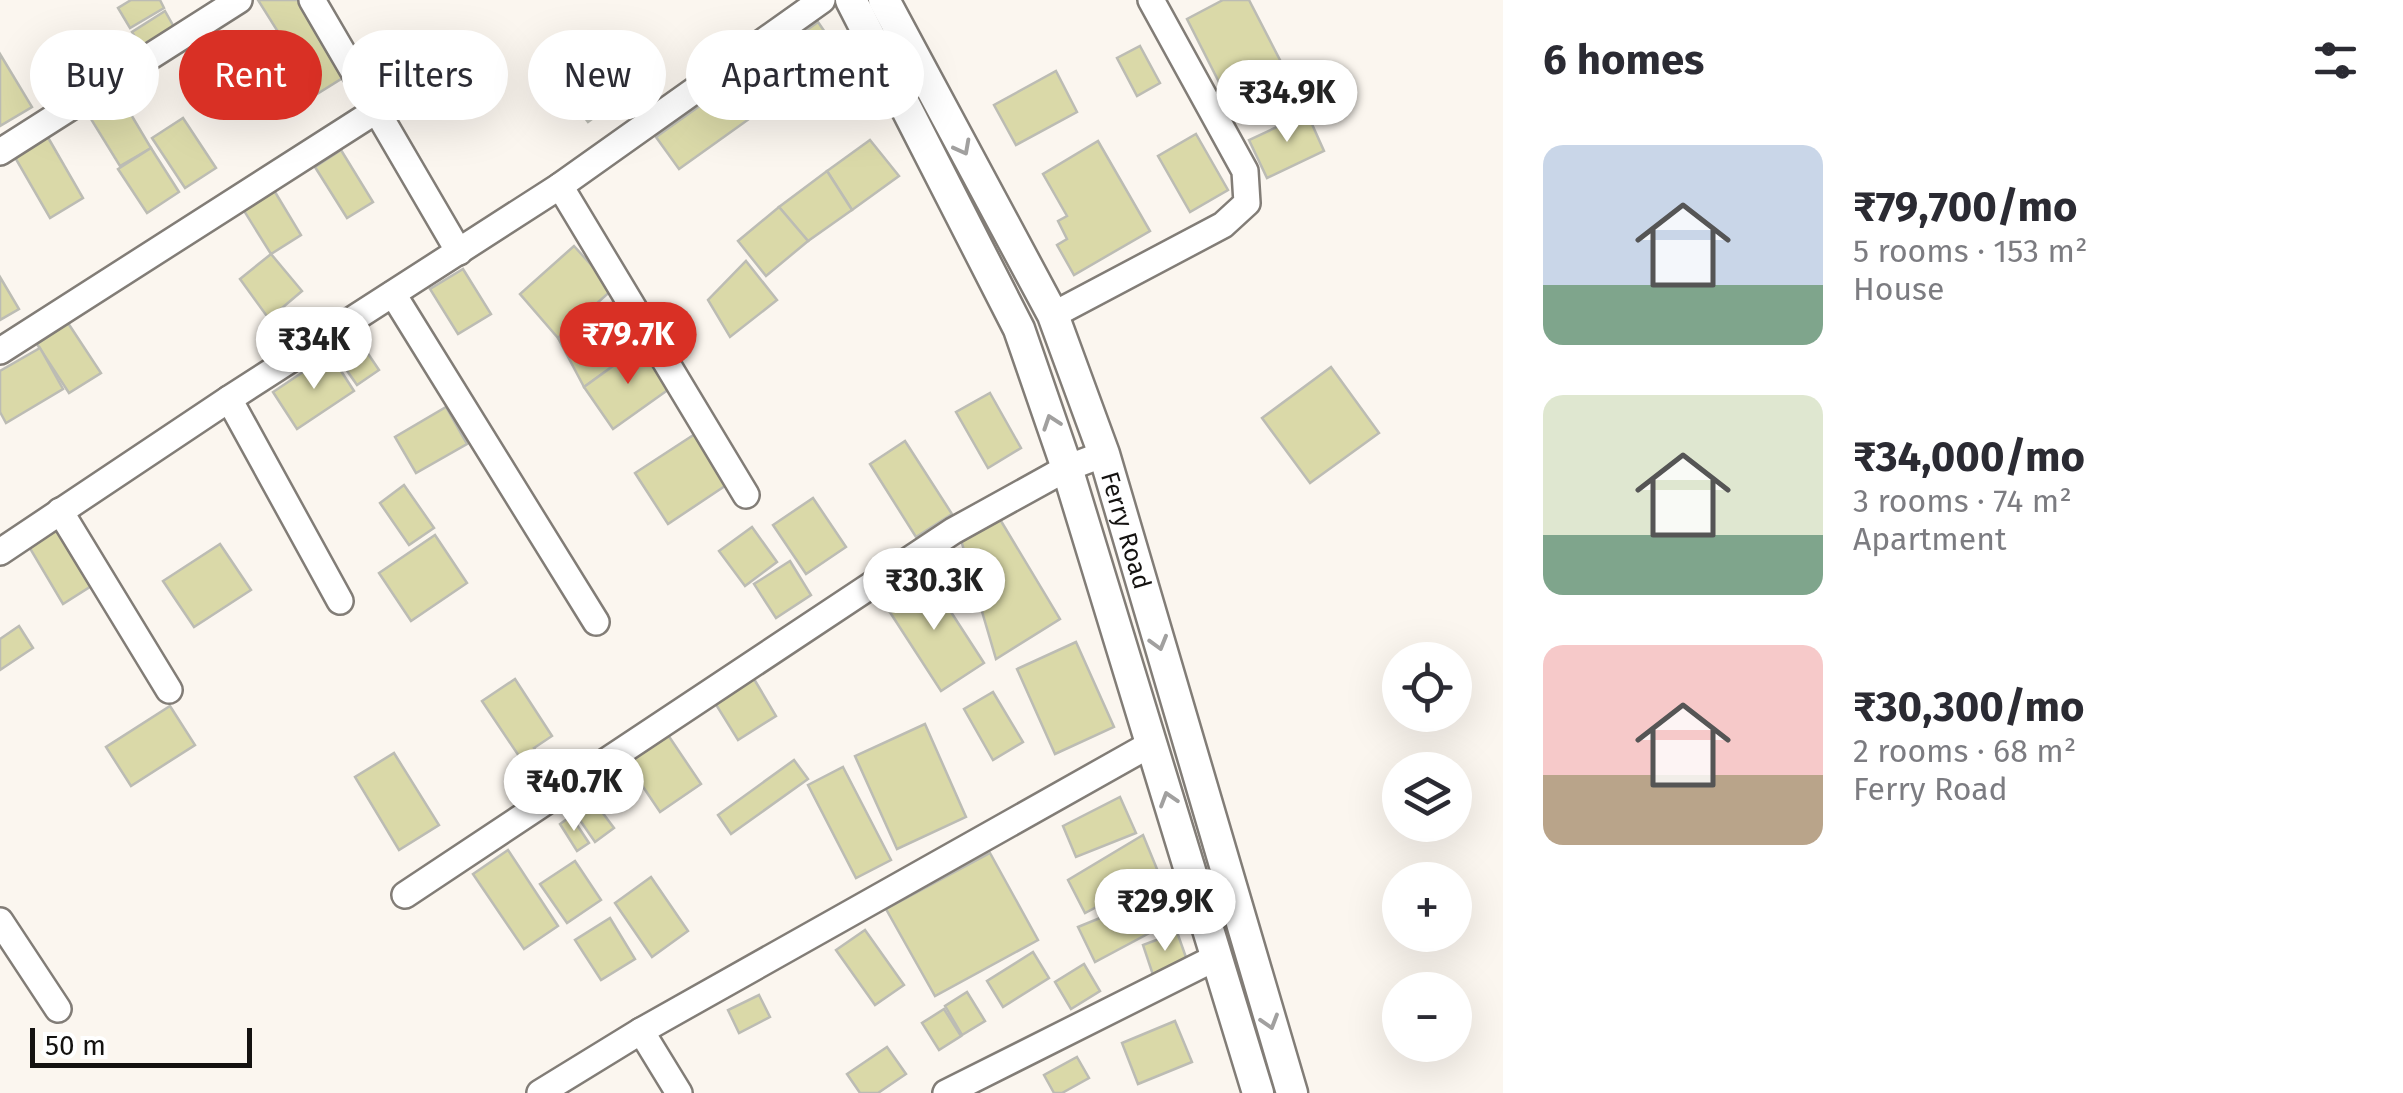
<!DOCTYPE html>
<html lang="en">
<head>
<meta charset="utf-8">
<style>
	:root { --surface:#fff; --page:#f7f7f7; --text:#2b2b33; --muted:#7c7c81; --accent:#d93025 }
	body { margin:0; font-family:"Fira Sans",sans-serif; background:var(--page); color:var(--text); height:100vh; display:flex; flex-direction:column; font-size:38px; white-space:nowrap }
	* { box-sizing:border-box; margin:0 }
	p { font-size:32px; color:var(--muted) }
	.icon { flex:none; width:55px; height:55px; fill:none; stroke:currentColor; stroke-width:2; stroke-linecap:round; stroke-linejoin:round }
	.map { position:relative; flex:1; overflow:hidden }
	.drawer { display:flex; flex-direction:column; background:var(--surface); width:900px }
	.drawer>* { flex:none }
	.guide { position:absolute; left:30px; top:30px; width:950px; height:90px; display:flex; gap:20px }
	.buttons { position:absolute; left:1382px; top:642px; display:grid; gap:20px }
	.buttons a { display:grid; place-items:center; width:90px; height:90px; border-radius:50%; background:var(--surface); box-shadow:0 10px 40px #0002; font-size:50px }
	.scale { position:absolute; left:30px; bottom:25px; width:222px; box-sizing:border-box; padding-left:10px; border:5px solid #141210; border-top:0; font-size:28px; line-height:35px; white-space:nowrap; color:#141210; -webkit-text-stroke:8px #fff; paint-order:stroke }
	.price { position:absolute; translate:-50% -85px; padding:0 22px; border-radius:35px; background:#fff; color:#222; font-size:32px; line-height:65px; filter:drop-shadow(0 2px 5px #0008) }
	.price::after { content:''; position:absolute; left:50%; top:60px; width:30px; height:22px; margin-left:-15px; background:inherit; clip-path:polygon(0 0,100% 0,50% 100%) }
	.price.selected { background:var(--accent); color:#fff }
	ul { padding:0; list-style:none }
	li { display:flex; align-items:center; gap:30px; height:250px; padding:0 40px }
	li span { display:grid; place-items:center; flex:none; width:280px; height:200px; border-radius:20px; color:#555 }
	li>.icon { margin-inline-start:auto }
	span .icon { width:120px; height:120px; fill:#fffc; stroke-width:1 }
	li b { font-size:42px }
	h2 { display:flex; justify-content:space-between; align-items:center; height:120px; padding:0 40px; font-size:42px }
	.pill { padding:0 35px; border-radius:45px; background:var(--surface); box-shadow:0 10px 40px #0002; font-size:35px; line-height:90px }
	.pill.selected { background:var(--accent); color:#fff }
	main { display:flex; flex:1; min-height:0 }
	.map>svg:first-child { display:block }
	.building { fill:#dad9a8; stroke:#bcbcb4; stroke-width:2.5 }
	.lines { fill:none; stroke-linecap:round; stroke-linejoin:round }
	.minor-casing { stroke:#827d77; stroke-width:30 }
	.tertiary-casing { stroke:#827d77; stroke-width:35 }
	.minor { stroke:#fff; stroke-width:25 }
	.tertiary { stroke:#fff; stroke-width:30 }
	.oneway { stroke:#a1a09f }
	.labels { text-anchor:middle; stroke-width:9; stroke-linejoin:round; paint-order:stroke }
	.street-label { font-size:25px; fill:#141210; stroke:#fff }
</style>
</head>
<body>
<main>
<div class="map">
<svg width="1503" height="1093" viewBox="0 0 1503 1093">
	<rect width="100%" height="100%" fill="#fbf6ef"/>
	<g class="building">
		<path d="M131 0H160L164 8 130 28 118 8Z"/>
		<path d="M258 0H303L349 74 317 94Z"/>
		<path d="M1223 0H1249L1281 62 1224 92 1187 19Z"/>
		<path d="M165 11 174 27 141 47 132 32Z"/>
		<path d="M818 22 840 54 679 169 656 137Z"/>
		<path d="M612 35 637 62 631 68 635 80 622 93 588 57Z"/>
		<path d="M1140 46 1160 83 1137 96 1117 58Z"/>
		<path d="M0 54 32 107 0 126Z"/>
		<path d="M567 61 604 110 588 122 551 73Z"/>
		<path d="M1056 71 1077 112 1016 145 994 105Z"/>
		<path d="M117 91 151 148 120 166 86 111Z"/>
		<path d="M1307 113 1324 151 1267 178 1249 140Z"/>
		<path d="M183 118 216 168 185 188 152 138Z"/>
		<path d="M46 134 83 198 50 218 13 154Z"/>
		<path d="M1196 134 1228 190 1190 212 1158 156Z"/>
		<path d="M870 140 899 176 852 210 827 171Z"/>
		<path d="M1098 141 1150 231 1074 275 1057 245 1067 239 1058 221 1067 216 1043 174Z"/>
		<path d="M151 148 179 192 147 213 118 169Z"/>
		<path d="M341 150 373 202 347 218 315 167Z"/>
		<path d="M827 171 852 210 808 241 779 207Z"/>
		<path d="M272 187 301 235 271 254 241 206Z"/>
		<path d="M779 207 808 241 766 276 738 241Z"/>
		<path d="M574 246 613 289 558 338 520 294Z"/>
		<path d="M271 254 302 291 269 319 240 279Z"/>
		<path d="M746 261 777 300 730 337 708 300Z"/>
		<path d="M463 269 491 314 458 334 430 289Z"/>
		<path d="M0 277 19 309 0 320Z"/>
		<path d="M611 303 642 345 584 387 558 338Z"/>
		<path d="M68 323 101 373 69 393 37 344Z"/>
		<path d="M350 327 379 370 357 385 327 342Z"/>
		<path d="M642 345 672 387 613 429 584 387Z"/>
		<path d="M40 348 63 389 6 423 0 412V371Z"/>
		<path d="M330 354 354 391 297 429 273 392Z"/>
		<path d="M1331 367 1379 433 1310 483 1262 418Z"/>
		<path d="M990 393 1021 448 988 468 956 412Z"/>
		<path d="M446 407 467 444 416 473 395 437Z"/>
		<path d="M695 434 728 484 668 524 635 473Z"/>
		<path d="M905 441 952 514 916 537 870 464Z"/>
		<path d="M404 485 434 528 409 545 380 503Z"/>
		<path d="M813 498 846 547 806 574 773 525Z"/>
		<path d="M998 516 1060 619 996 659 961 540Z"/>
		<path d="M60 525 96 583 63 604 28 545Z"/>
		<path d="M752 527 777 562 745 586 719 551Z"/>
		<path d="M435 535 467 583 411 621 379 573Z"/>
		<path d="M220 544 251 590 194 627 163 581Z"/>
		<path d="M790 561 811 595 776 618 754 584Z"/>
		<path d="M927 575 984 663 941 691 884 603Z"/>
		<path d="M19 626 33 648 0 670V639Z"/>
		<path d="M1076 642 1114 727 1055 754 1017 669Z"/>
		<path d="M515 679 552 736 534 748 539 755 525 765 482 701Z"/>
		<path d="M754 679 776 716 738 740 715 703Z"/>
		<path d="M993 692 1023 742 993 760 964 709Z"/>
		<path d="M170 706 195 745 131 786 106 747Z"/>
		<path d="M925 724 966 817 897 849 855 756Z"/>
		<path d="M668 735 701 784 660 812 627 763Z"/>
		<path d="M394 753 439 825 399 850 355 777Z"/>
		<path d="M794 760 808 779 731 834 718 815Z"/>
		<path d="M843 767 891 860 856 878 808 785Z"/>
		<path d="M1120 797 1136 833 1076 857 1063 826Z"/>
		<path d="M593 800 614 828 595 842 575 813Z"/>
		<path d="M571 816 589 843 577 851 560 824Z"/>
		<path d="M1143 835 1159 874 1085 913 1068 880Z"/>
		<path d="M508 850 558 926 524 949 473 874Z"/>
		<path d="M990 853 1038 940 935 996 886 909Z"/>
		<path d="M575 861 601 900 567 923 540 884Z"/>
		<path d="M651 877 688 931 652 957 615 903Z"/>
		<path d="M1156 895 1170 922 1095 962 1078 927Z"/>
		<path d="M610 918 635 959 601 980 575 940Z"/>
		<path d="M865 930 904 985 875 1005 836 950Z"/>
		<path d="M1177 932 1188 963 1153 975 1143 945Z"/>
		<path d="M1033 952 1049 978 1003 1007 987 981Z"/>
		<path d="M1084 964 1100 991 1071 1009 1055 982Z"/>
		<path d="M967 992 985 1021 962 1035 945 1006Z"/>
		<path d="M759 995 770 1017 739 1033 728 1010Z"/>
		<path d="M944 1009 961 1036 939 1050 922 1023Z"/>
		<path d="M1175 1021 1192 1062 1138 1084 1122 1043Z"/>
		<path d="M887 1047 906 1074 878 1093H860L847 1074Z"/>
		<path d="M1077 1057 1089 1078 1062 1093H1054L1044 1075Z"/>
	</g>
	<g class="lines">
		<defs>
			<g id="minor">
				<path d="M312 0 459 252"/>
				<path d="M0 152 239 0"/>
				<path d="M560 186 746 495"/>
				<path d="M393 294 596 622"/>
				<path d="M1053 315 1223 225 1247 203 1245 171 1151 0"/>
				<path d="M0 351 377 110"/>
				<path d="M229 399 340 601"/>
				<path d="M60 511 169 690"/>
				<path d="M0 552 229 399 560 186 822 0"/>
				<path d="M405 895 953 531 1067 468 1104 454"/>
				<path d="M0 921 58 1009"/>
				<path d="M641 1031 679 1093"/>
				<path d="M540 1093 641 1031 1151 744"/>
				<path d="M946 1093 1217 957"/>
			</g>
			<g id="tertiary">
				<path d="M851 0 1019 329 1067 468 1258 1093"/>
				<path id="s1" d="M884 0 1053 315 1104 454 1292 1093"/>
			</g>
		</defs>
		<use href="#minor" class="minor-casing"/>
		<use href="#tertiary" class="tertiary-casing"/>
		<use href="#minor" class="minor"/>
		<use href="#tertiary" class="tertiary"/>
	</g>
	<defs><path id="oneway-chevron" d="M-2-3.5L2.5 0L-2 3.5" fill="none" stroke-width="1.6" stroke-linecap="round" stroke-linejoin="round" transform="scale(2.5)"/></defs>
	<g class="oneway">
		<use href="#oneway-chevron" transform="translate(963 148) rotate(62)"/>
		<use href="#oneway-chevron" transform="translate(1051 422) rotate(-109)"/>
		<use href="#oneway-chevron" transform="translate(1159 643) rotate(74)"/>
		<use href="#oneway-chevron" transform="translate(1168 799) rotate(-107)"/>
		<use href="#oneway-chevron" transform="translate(1270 1022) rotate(73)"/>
	</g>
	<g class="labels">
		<g class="street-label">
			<text dy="9" stroke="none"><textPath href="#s1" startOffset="585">Ferry Road</textPath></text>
		</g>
	</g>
</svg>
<div class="buttons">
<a><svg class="icon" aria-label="locate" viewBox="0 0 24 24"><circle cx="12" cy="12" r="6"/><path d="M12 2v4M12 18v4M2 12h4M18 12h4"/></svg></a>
<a><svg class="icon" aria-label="layers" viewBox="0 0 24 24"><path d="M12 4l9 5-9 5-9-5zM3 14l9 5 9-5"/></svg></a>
<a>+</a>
<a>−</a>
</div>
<div class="scale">50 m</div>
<b class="price" style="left:1287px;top:145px">₹34.9K</b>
<b class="price selected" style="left:628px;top:387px">₹79.7K</b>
<b class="price" style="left:314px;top:392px">₹34K</b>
<b class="price" style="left:934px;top:633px">₹30.3K</b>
<b class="price" style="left:574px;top:834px">₹40.7K</b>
<b class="price" style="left:1165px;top:954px">₹29.9K</b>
<div class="guide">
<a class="pill">Buy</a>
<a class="pill selected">Rent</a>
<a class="pill">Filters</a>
<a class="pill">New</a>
<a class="pill">Apartment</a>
</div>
</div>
<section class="drawer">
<h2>6 homes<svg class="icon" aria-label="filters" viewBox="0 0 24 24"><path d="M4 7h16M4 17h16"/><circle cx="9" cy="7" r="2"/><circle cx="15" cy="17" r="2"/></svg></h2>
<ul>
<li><span style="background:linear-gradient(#c9d6e8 70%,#7fa58c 0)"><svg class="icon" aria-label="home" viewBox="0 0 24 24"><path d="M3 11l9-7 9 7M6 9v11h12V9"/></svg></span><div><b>₹79,700/mo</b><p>5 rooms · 153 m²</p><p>House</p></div></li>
<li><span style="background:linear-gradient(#dfe7d0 70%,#7fa58c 0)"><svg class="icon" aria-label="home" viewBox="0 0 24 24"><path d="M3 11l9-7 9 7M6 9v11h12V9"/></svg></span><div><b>₹34,000/mo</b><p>3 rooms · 74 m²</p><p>Apartment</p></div></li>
<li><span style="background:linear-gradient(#f6c9c9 65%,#b9a48a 0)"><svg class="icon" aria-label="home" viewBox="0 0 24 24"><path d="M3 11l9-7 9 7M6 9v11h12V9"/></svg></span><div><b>₹30,300/mo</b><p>2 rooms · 68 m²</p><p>Ferry Road</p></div></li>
</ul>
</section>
</main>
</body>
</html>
